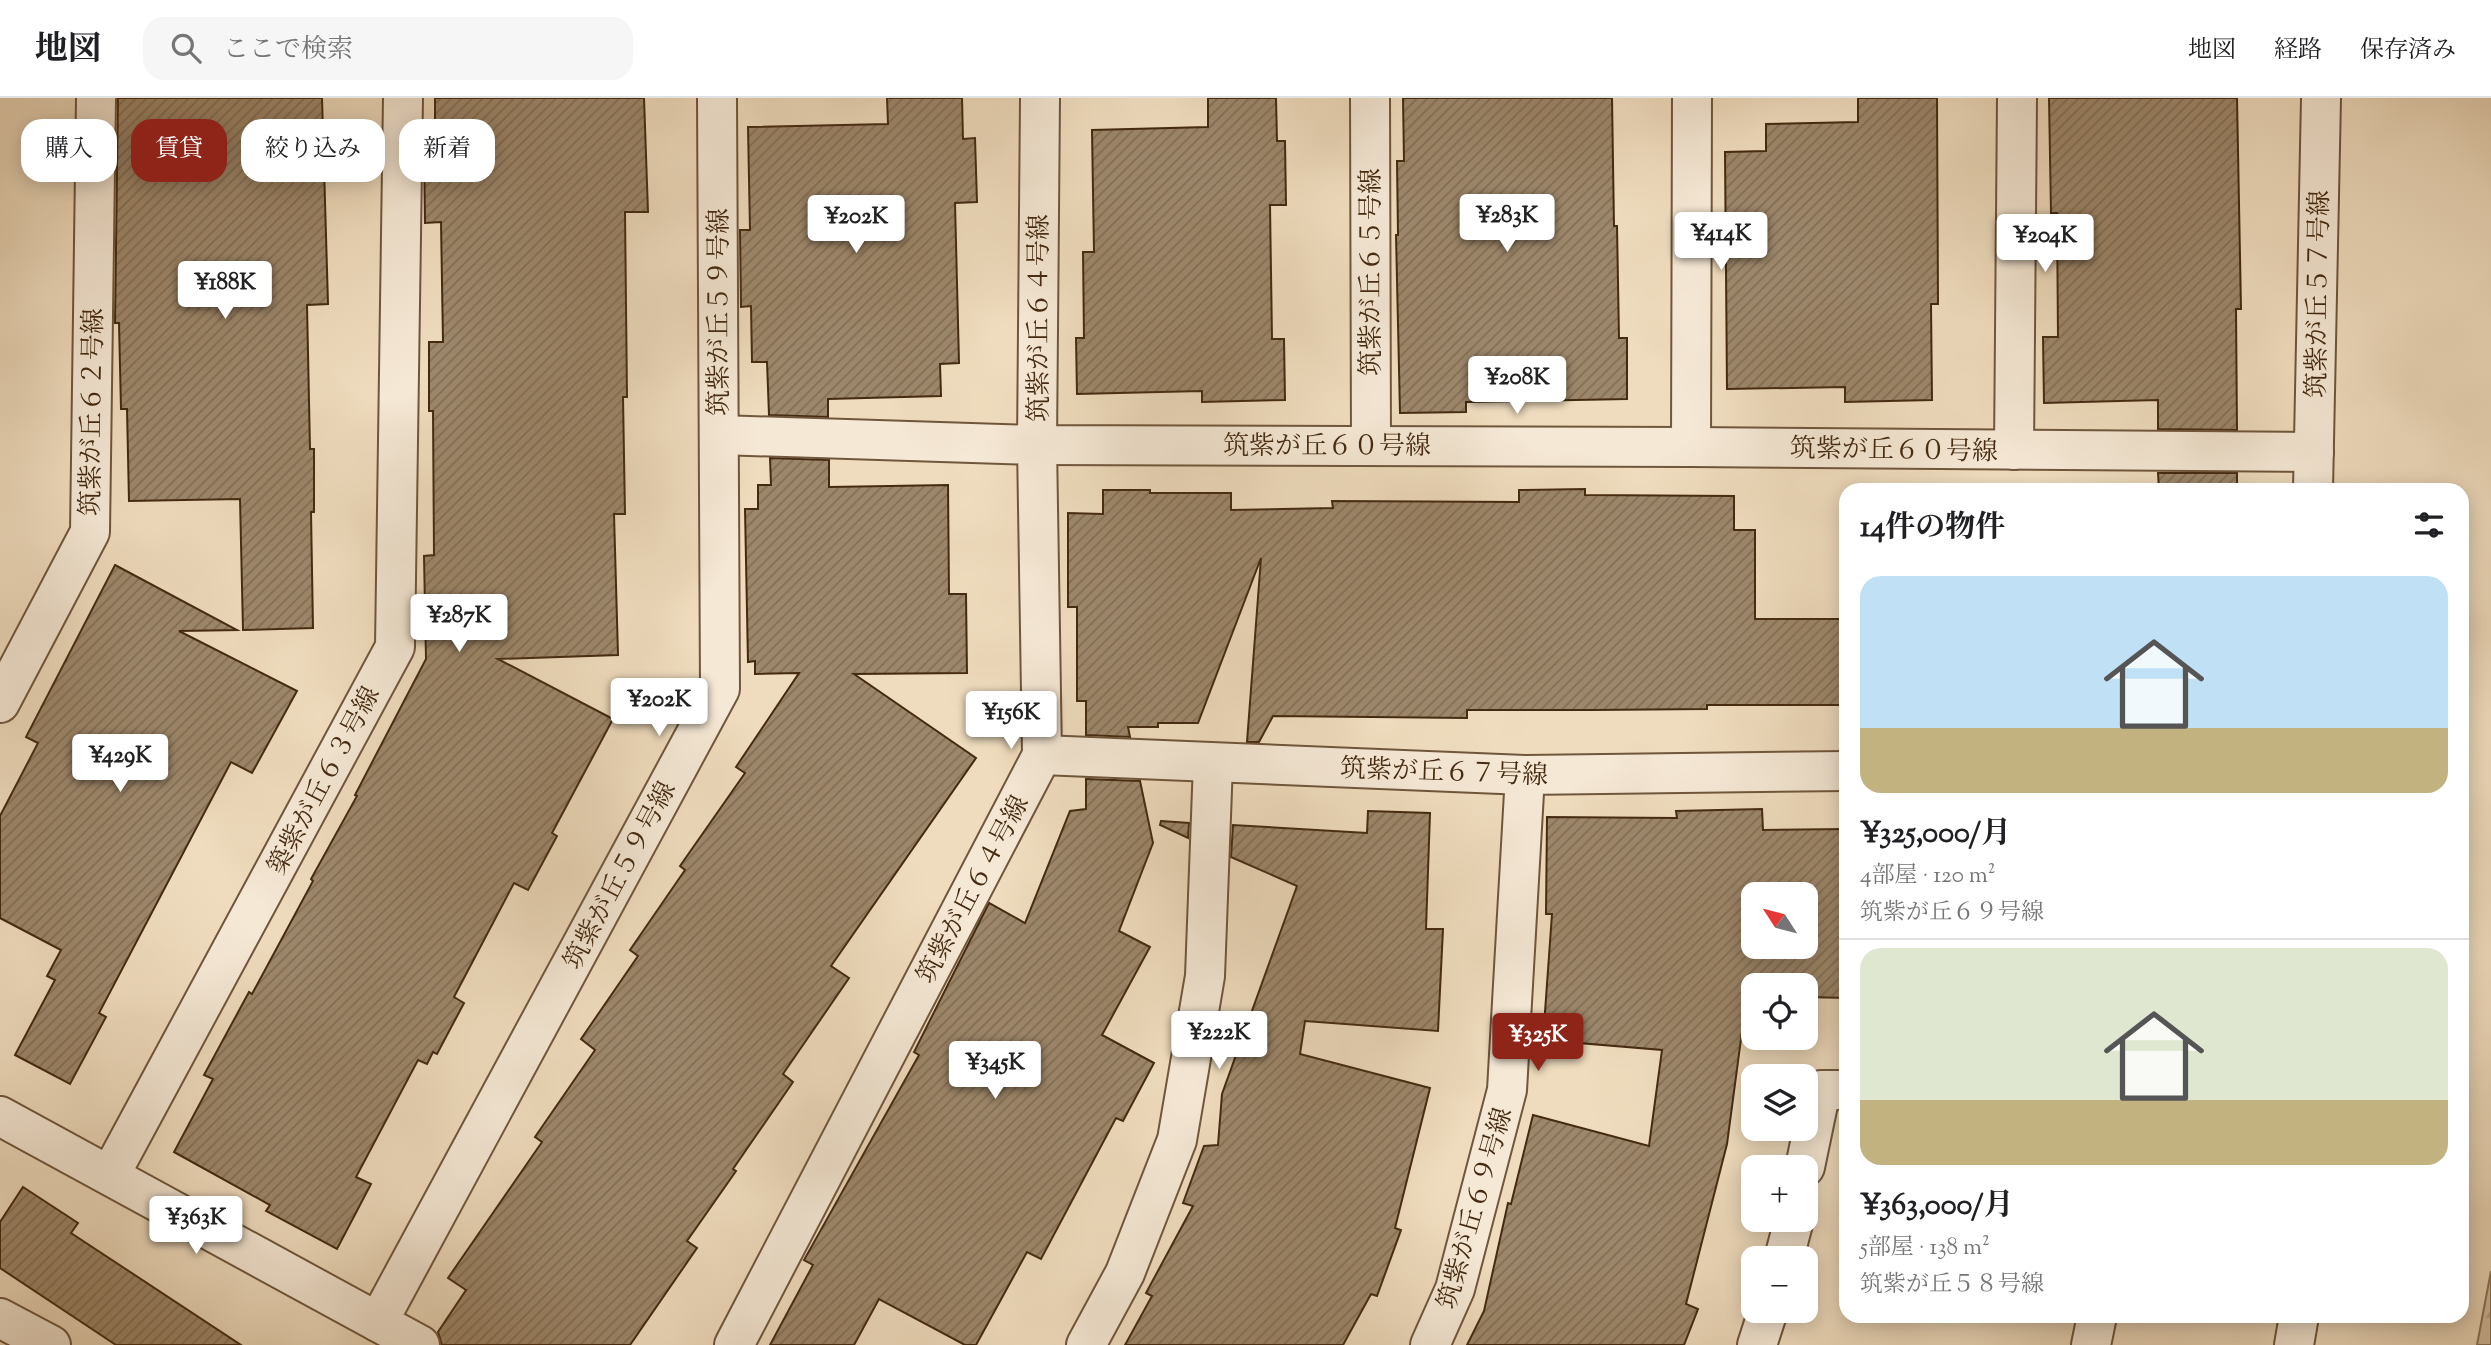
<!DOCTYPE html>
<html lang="ja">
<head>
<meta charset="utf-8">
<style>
	:root { --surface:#fff; --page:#f6f6f6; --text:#202124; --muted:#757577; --line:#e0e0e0; --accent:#8f2418 }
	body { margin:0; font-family:"Sorts Mill Goudy","Noto Serif JP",serif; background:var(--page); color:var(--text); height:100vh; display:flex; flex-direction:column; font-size:26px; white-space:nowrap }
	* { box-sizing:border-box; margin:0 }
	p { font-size:23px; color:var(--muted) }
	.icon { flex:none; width:38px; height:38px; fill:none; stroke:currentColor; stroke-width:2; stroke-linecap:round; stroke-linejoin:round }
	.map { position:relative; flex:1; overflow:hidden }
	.panel { position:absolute; left:1839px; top:385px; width:630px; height:840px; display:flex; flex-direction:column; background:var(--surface); border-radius:21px; box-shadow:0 4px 18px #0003 }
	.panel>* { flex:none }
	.hud { position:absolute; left:21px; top:21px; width:665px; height:63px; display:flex; gap:14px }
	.needle { width:46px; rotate:306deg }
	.controls { position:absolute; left:1741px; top:784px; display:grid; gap:14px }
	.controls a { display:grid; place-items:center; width:77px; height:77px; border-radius:14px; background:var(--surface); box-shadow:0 4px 18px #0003; font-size:35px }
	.price { position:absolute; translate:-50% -60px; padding:0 16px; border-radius:7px; background:#fff; color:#222; font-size:23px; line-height:46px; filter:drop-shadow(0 2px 4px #0008) }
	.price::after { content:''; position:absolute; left:50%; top:42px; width:21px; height:16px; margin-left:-10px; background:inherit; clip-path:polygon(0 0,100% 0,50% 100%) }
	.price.current { background:var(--accent); color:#fff }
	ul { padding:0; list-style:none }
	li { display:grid; align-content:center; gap:14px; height:371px; padding:0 21px }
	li+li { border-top:2px solid var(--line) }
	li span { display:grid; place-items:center; height:217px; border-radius:21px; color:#555 }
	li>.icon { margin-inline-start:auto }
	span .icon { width:126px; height:126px; fill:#fffc; stroke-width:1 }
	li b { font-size:30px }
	h2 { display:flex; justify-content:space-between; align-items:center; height:84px; padding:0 21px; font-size:30px }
	.pill { padding:0 24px; border-radius:21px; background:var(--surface); box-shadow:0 4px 18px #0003; font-size:24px; line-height:63px }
	.pill.current { background:var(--accent); color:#fff }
	header { display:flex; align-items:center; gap:42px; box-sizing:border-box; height:98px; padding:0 35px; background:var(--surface); border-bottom:2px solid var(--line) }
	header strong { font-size:33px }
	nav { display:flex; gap:38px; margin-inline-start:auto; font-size:24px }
	.search { width:490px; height:63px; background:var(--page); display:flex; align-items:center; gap:18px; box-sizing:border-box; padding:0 24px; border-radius:21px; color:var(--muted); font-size:26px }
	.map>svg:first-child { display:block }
	.forest { fill:url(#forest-firs); stroke:#8b7459; stroke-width:2 }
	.building { fill:url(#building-hatch); stroke:#442a11; stroke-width:2; fill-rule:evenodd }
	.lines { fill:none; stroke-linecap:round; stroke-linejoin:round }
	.street-casing { stroke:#6f563c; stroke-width:42 }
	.street { stroke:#f5e8d5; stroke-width:38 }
	.labels { text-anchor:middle; stroke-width:5; stroke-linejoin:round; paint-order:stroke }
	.street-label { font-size:26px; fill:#442a11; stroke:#f5e8d5 }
</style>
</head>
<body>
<header>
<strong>地図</strong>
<div class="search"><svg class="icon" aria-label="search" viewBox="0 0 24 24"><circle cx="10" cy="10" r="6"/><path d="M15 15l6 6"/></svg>ここで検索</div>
<nav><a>地図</a><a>経路</a><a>保存済み</a></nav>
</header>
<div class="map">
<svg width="2491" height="1247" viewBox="0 0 2491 1247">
	<defs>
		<pattern id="forest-firs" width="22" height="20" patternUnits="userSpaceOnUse" patternTransform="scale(1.75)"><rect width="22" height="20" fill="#d2bea1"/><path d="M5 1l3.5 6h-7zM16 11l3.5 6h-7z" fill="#b6a38a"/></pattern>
		<pattern id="building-hatch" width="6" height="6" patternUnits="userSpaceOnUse" patternTransform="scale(1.75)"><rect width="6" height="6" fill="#9d876b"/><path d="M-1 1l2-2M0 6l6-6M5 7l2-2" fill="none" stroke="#826f57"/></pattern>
	</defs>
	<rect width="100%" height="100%" fill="#efdcbe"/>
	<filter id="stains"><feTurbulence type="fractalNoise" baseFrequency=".00286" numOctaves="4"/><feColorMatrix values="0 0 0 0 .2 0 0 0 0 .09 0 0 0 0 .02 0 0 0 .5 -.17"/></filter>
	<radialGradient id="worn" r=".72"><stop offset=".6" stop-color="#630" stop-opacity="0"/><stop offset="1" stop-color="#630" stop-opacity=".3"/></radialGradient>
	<path class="forest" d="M2491 1173V1247H2477Z"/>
	<g class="building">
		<path d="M118 0H322L328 206 307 207 310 351H314V414H311L313 530 243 532 240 401 129 403 127 311H121L119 225H115Z"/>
		<path d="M435 0H644L648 114H625L627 299H623L625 416H614L618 557 498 561 613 621 552 735 557 738 528 792 514 785 454 899 464 905 437 956 433 954 427 966 418 962 356 1079 371 1086 337 1151 266 1113 270 1107 174 1054 213 981 204 977 249 894 252 896 313 783 311 781 357 698 355 697 426 561 424 458 434 457 433 313H429V244H443L441 124 425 125 424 49H435Z"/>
		<path d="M887 0H962L963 41 975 40 977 104 955 105 959 265 940 266 941 298 828 301V319L769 317 767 264H752L751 208 741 209 740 132H750L748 29 888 26Z"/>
		<path d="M1208 0H1276L1277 43H1285L1286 107H1270L1272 241H1284L1285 302 1202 304V293L1077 296 1076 240H1084L1083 154H1094L1092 32 1208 29Z"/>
		<path d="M1403 0H1612L1614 128H1617L1619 240H1627V301L1466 304V314L1400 315 1396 137H1398L1397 63H1404Z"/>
		<path d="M1858 0H1937L1938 206H1931L1932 302 1845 304V289L1727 291 1725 54 1766 53V26L1858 24Z"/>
		<path d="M2049 0H2237L2241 211H2236L2237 332 2158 331V302L2044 305 2043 239H2058L2057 115H2051Z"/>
		<path d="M770 360 829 362V389L948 387 949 496H966L967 575 854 576 976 660 831 868 849 880 783 976 793 984 733 1071 736 1073 687 1143 697 1150 630 1247H442L438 1234 466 1192 448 1180 542 1044 535 1039 595 952 581 941 638 858 630 852 685 772 680 768 745 675 736 669 799 575 755 576V563L748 564 745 411H758V387H771Z"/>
		<path d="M2158 375H2237V392H2159Z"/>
		<path d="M1585 391V397L1734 398V432H1755V521H1846V607H1707V611L1592 612H1467V620L1273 618 1259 644H1247L1261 460 1198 625H1158V629H1128L1130 639 1086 637V603H1077V509H1068V415L1103 416V392H1150V395H1231V412L1333 410 1332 403 1519 404V392Z"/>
		<path d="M115 467 237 532 179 533 297 593 252 675 231 664 99 915 106 919 70 986 15 957 55 882 47 878 61 852 0 820V718L38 645 26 639Z"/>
		<path d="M1086 681 1140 683 1153 745 1119 833 1150 849 1102 937 1154 965 1123 1023 1116 1020 1041 1161 1027 1154 976 1247H965L879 1201 854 1247H770L813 1167 804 1162 919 957 914 954 989 805 1025 825 1070 713 1086 711Z"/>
		<path d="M1762 711 1763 732 1846 731V900L1806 899V887H1754V911H1745L1727 1046 1686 1206 1698 1211 1684 1247H1467L1484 1213 1508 1105 1511 1106 1533 1017 1649 1048 1662 952 1543 942 1552 816H1546L1547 719 1677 720 1676 713ZM1754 796H1806V849H1754Z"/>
		<path d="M1368 713 1430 715 1426 831H1443L1438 933 1305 923 1300 956 1430 990 1395 1130 1401 1132 1377 1198 1371 1196 1343 1247H1125L1152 1198 1146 1195 1193 1108 1183 1105 1204 1048 1218 1047 1222 996 1297 788 1231 759 1233 727 1367 735Z"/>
		<path d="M1161 723 1189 725 1188 740 1160 727Z"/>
		<path d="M23 1089 78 1125 71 1135 241 1247H116L0 1170V1124Z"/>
	</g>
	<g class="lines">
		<defs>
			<g id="street">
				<path d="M1370 0 1371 347"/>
				<path d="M719 337 1037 347 1691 349 2314 354"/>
				<path d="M1691 349 1692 0"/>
				<path d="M2014 352 2017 0"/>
				<path d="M2313 392 2321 0"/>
				<path d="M0 605 90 434 96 0"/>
				<path d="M1042 657 1525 677 1846 673"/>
				<path d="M0 1018 420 1247"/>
				<path d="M1805 1069 1821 992H1846"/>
				<path d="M110 1077 395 549 403 0"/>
				<path d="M1784 1160 1794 1122"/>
				<path d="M0 1220 51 1247"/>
				<path d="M378 1224 720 591 717 0"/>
				<path d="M734 1247 1042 657 1037 347 1040 0"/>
				<path d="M1086 1247 1125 1175 1177 1042 1205 878 1213 665"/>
				<path d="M1430 1247 1455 1191 1507 992 1525 677"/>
				<path d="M1757 1247 1768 1213"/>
				<path d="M2091 1247 2097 1218"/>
				<path d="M2294 1247 2299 1218"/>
			</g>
		</defs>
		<use href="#street" class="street-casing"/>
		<use href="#street" class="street"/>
	</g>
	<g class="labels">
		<g class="street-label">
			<text transform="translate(1370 174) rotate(-90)" y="9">筑紫が丘６５号線</text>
			<text transform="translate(2317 196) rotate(-89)" y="9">筑紫が丘５７号線</text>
			<text transform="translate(718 214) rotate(-90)" y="9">筑紫が丘５９号線</text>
			<text transform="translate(1038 220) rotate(-90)" y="9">筑紫が丘６４号線</text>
			<text transform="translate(91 314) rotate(-89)" y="9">筑紫が丘６２号線</text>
			<text x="1327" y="356">筑紫が丘６０号線</text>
			<text transform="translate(1894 351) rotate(1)" y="9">筑紫が丘６０号線</text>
			<text transform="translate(1444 673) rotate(2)" y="9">筑紫が丘６７号線</text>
			<text transform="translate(323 682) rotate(-62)" y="9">築紫が丘６３号線</text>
			<text transform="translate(619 777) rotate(-62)" y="9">筑紫が丘５９号線</text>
			<text transform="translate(972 791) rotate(-62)" y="9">筑紫が丘６４号線</text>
			<text transform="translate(1474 1110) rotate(-74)" y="9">筑紫が丘６９号線</text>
		</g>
	</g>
	<rect width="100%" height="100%" filter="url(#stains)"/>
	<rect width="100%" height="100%" fill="url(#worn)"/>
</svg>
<div class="controls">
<a><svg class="needle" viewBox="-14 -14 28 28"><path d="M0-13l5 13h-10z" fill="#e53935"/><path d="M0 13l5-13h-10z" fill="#757577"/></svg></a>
<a><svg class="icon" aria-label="locate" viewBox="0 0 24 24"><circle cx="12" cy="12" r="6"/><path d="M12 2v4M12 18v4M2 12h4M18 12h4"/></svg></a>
<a><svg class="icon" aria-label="layers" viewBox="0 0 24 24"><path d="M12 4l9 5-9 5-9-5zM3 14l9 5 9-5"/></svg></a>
<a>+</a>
<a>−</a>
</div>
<b class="price" style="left:1507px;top:156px">¥283K</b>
<b class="price" style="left:856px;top:157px">¥202K</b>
<b class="price" style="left:1721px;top:174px">¥414K</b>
<b class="price" style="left:2045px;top:176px">¥204K</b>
<b class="price" style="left:225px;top:223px">¥188K</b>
<b class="price" style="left:1517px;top:318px">¥208K</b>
<b class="price" style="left:459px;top:556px">¥287K</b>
<b class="price" style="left:659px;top:640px">¥202K</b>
<b class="price" style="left:1011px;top:653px">¥156K</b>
<b class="price" style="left:120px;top:696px">¥429K</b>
<b class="price" style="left:1219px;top:973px">¥222K</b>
<b class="price current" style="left:1538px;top:975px">¥325K</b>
<b class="price" style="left:995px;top:1003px">¥345K</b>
<b class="price" style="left:196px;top:1158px">¥363K</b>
<div class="hud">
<a class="pill">購入</a>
<a class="pill current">賃貸</a>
<a class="pill">絞り込み</a>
<a class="pill">新着</a>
</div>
<section class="panel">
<h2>14件の物件<svg class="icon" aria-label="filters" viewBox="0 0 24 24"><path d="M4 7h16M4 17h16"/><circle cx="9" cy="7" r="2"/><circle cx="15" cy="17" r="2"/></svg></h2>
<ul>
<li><span style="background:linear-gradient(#bfe0f5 70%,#c2b280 0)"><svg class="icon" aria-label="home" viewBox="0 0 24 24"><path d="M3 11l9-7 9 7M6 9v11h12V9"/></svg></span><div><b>¥325,000/月</b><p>4部屋 · 120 m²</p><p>筑紫が丘６９号線</p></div></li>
<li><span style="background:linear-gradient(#dfe7d0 70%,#c2b280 0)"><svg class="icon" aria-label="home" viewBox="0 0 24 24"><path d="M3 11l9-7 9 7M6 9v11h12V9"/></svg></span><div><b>¥363,000/月</b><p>5部屋 · 138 m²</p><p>筑紫が丘５８号線</p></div></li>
</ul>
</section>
</div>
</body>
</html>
